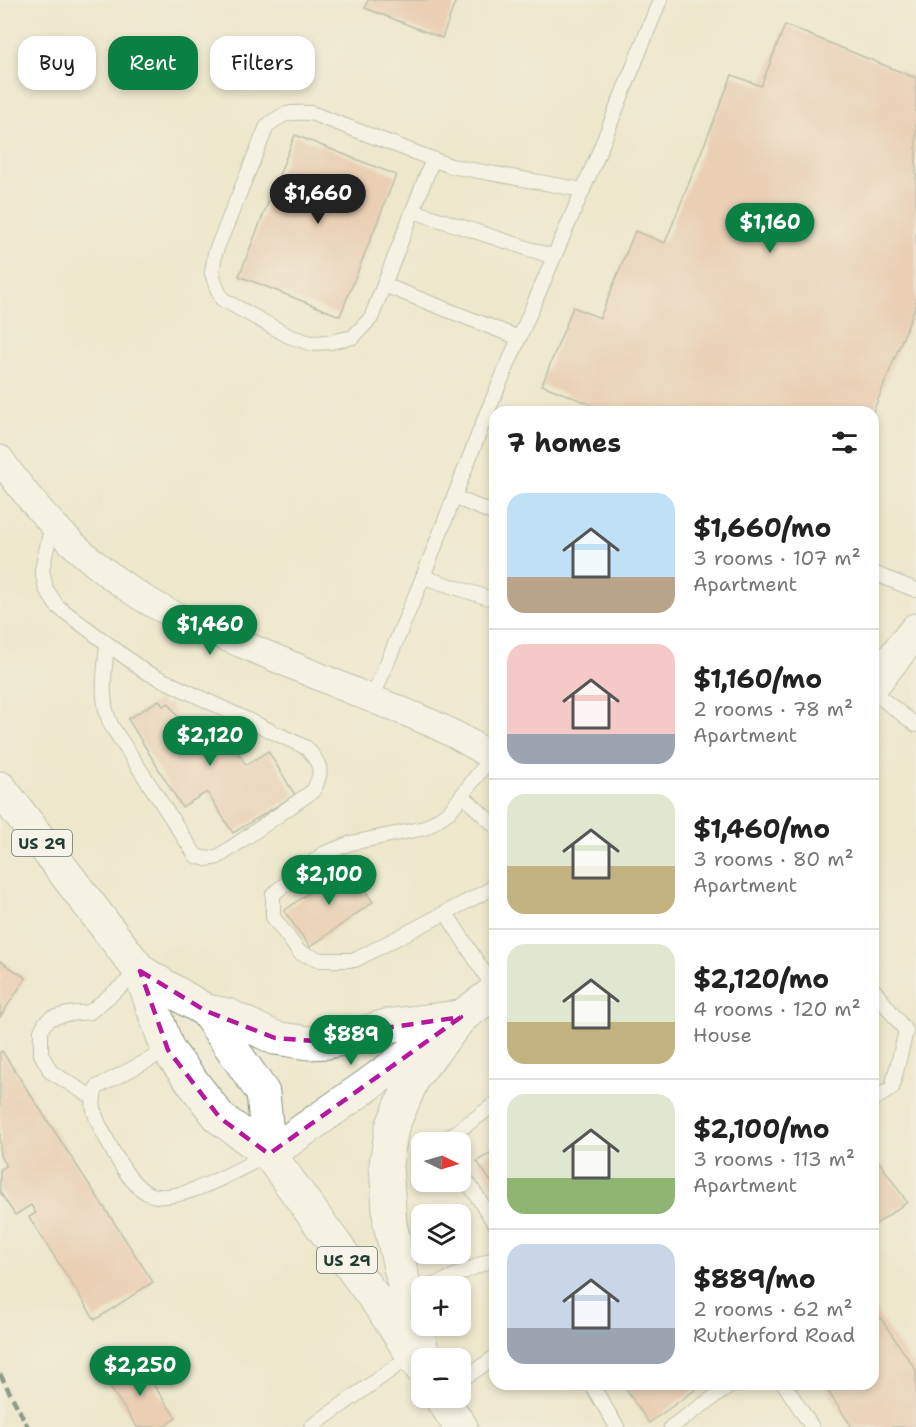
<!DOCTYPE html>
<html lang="en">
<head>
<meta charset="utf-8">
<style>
	:root { --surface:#fff; --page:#f2f2f2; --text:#222; --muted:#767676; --line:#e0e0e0; --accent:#0b8043 }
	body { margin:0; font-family:"Shantell Sans",sans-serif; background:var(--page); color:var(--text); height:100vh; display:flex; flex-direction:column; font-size:22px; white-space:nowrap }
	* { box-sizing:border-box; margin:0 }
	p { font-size:20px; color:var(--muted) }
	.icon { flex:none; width:33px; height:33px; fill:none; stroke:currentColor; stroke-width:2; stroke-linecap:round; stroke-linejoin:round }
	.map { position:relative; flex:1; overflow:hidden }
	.sheet { position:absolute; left:489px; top:406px; width:390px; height:984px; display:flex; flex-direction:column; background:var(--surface); border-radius:18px; box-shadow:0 3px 9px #0003 }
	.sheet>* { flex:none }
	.top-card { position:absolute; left:18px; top:36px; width:381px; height:54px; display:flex; gap:12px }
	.needle { width:39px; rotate:95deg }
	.tools { position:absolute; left:411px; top:1132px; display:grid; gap:12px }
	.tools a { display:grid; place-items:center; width:60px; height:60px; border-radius:12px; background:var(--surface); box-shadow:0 3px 9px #0003; font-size:30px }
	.price { position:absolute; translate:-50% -51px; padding:0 14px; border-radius:21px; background:var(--accent); color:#fff; font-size:20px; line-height:39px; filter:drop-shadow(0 2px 3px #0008) }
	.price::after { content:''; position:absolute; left:50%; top:36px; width:18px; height:14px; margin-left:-9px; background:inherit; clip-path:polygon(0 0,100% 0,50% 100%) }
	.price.current { background:#222; color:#fff }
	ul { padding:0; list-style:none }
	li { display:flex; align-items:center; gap:18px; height:150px; padding:0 18px }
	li+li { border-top:2px solid var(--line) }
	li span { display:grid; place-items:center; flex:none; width:168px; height:120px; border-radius:18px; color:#555 }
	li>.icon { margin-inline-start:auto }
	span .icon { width:72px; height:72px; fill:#fffc; stroke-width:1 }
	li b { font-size:26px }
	h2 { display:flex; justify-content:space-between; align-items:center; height:72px; padding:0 18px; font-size:26px }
	.pill { padding:0 21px; border-radius:18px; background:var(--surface); box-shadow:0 3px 9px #0003; font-size:21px; line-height:54px }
	.pill.current { background:var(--accent); color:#fff }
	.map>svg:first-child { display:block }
	.building { fill:#e6b199 }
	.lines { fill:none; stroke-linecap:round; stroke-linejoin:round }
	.lane-casing { stroke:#869280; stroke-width:16 }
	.street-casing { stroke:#869280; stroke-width:29 }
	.secondary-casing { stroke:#869280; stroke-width:35 }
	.primary-casing { stroke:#869280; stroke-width:35 }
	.lane { stroke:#fff; stroke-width:14 }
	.street { stroke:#fff; stroke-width:27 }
	.secondary { stroke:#fff; stroke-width:33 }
	.primary { stroke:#fff; stroke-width:33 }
	.rail { stroke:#1f3d34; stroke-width:4.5; stroke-dasharray:9 4.5; stroke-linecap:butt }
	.marked { fill:none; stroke:#b5179e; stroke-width:4.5; stroke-dasharray:12 8; stroke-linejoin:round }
	.labels { text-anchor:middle; stroke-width:4.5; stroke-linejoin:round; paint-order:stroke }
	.shield { fill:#f7f3e8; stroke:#60746a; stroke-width:1.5 }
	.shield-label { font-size:16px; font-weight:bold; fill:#1f3d34 }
</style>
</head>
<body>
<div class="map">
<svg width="916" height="1427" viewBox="0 0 916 1427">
	<rect width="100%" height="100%" fill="#f7f3e8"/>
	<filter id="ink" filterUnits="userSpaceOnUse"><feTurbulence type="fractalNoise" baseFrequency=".0167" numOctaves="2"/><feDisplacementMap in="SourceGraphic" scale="12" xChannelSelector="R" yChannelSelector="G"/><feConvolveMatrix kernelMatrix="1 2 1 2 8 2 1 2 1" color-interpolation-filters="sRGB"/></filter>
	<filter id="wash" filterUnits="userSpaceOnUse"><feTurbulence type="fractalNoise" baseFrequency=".008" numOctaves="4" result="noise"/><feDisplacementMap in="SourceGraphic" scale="24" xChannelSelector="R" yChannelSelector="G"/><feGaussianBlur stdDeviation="1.35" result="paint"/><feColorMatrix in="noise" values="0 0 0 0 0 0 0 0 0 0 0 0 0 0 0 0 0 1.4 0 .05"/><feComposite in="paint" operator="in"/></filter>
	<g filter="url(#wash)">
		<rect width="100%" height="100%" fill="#ede7cc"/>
		<g id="blocks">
			<g class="building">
				<path d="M368 0H456L442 38 365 8Z"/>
				<path d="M785 25 916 78V305L873 412H610L542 385 573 307 600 318 635 231 665 243 732 75 761 86Z"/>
				<path d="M295 135 396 175 340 316 239 276Z"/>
				<path d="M159 700 163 706 169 703 181 722 189 717 201 736 220 724 246 765 268 751 295 795 233 833 207 792 182 807 128 719Z"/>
				<path d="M347 865 373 902 310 947 284 911Z"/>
				<path d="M0 961 26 978 0 1017Z"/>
				<path d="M2 1051 153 1282 95 1320 29 1217 36 1213 31 1205 15 1215 0 1192V1170L6 1166 0 1156V1052Z"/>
				<path d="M495 1150V1188L477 1161Z"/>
				<path d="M873 1153 907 1202 873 1226Z"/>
				<path d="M873 1307 916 1370V1427H852L823 1384H873Z"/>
				<path d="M136 1359 176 1418 163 1427H137L105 1380Z"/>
				<path d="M622 1384H703L649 1423Z"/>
			</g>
		</g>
	</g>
	<g filter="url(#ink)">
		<use href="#blocks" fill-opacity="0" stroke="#869280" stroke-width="1.5"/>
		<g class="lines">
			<defs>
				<g id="lane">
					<path d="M433 159 371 318 353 337 331 342 310 343 289 336 222 299 216 286 212 273 215 253 267 126C284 112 290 112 311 113L451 166 583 190"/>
					<path d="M413 211 554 257"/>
					<path d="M384 285 519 338"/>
					<path d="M486 415 597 157 660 0"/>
					<path d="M454 497 495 514"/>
					<path d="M52 524 42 570 46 589 57 606 144 671 307 748C321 765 324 771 313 791L218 857 206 859 196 856 111 725C99 699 105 671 107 644"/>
					<path d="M873 573 916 590"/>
					<path d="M423 577 495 600"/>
					<path d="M873 692 916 725"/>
					<path d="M372 699 423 577 486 415 495 419"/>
					<path d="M491 757 450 811 425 828 351 843 323 854 273 894V917L300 953 321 960H355L489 890 495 885"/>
					<path d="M462 795 495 826"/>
					<path d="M446 913 495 990"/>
					<path d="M873 989 906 1031 892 1088 873 1100"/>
					<path d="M168 1050 97 1087C88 1105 97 1121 106 1138 114 1155 131 1185 147 1193 175 1208 240 1168 267 1155"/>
					<path d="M92 1097 51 1072 41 1054V1031L45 1023 51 1018 68 1014 90 1012 140 971"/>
					<path d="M445 1143 444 1141 495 1104"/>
					<path d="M460 1170 495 1224"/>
					<path d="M430 1287 495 1258"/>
					<path d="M460 1381 495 1357"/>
					<path d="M591 1384 617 1427"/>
					<path d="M784 1384 812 1427"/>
					<path d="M311 1427 412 1355"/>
					<path d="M671 1427 733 1384"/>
				</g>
				<path id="street" d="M0 459C38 514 85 562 143 598 174 617 208 630 242 644 281 661 321 677 360 694 406 713 455 729 495 760"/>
				<g id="secondary">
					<path d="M873 684 916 630"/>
					<path d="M269 1154 365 1087 495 992"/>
				</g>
				<g id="primary">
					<path d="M0 788 140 971 168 1050 220 1118 269 1154 384 1311 422 1369"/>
					<path d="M140 971 206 1011 263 1093 269 1154"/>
					<path d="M206 1011 227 1015 275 1038 309 1043 328 1042 346 1038 386 1026 461 1017"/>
					<path d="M423 1354 407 1297 390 1224 386 1164 392 1127 414 1076 461 1017"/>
					<path d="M441 1398 461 1427"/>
				</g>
			</defs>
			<use href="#lane" class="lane-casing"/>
			<use href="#street" class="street-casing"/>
			<use href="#secondary" class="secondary-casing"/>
			<use href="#primary" class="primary-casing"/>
			<use href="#lane" class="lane"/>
			<use href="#street" class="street"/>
			<use href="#secondary" class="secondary"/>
			<use href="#primary" class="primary"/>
			<path class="rail" d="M0 1374 28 1427"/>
		</g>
	</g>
	<path d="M0 0H916V1427H0ZM140 971 206 1011 275 1038 328 1042 365 1031 461 1017 269 1154 220 1118 168 1050Z" fill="#ede7cc" fill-opacity=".55" fill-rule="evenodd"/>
	<path class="marked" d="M140 971 206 1011 275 1038 328 1042 365 1031 461 1017 269 1154 220 1118 168 1050Z"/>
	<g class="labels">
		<g class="shield">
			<rect x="12" y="830" width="60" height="26" rx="4.5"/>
			<rect x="317" y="1247" width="60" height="26" rx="4.5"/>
		</g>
		<g class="shield-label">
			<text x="42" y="849">US 29</text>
			<text x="347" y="1266">US 29</text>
		</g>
	</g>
</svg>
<div class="tools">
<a><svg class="needle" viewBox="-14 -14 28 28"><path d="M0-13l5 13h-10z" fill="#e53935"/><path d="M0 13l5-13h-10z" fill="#767676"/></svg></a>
<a><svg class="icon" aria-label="layers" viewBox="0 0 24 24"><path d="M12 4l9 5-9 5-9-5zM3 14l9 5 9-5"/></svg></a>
<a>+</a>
<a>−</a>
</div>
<b class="price current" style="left:318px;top:225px">$1,660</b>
<b class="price" style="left:770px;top:254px">$1,160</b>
<b class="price" style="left:210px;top:656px">$1,460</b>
<b class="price" style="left:210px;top:767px">$2,120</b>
<b class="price" style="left:329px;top:906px">$2,100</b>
<b class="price" style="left:351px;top:1066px">$889</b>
<b class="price" style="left:140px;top:1397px">$2,250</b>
<div class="top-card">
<a class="pill">Buy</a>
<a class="pill current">Rent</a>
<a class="pill">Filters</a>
</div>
<section class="sheet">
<h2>7 homes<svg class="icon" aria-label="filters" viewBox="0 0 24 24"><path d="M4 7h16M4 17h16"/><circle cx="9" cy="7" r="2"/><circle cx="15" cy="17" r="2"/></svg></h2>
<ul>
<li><span style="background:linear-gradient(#bfe0f5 70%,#b9a48a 0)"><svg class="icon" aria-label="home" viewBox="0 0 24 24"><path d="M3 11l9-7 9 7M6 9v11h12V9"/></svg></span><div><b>$1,660/mo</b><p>3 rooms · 107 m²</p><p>Apartment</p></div></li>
<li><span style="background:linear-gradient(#f6c9c9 75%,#9aa5b1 0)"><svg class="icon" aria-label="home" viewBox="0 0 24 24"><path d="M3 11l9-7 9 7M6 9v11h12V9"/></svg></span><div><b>$1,160/mo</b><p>2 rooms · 78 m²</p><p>Apartment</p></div></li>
<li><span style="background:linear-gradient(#dfe7d0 60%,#c2b280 0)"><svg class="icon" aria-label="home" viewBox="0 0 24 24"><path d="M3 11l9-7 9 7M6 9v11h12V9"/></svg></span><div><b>$1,460/mo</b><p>3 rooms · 80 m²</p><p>Apartment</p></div></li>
<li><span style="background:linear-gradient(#dfe7d0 65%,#c2b280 0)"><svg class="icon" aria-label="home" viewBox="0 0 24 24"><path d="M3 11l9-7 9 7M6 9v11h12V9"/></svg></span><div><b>$2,120/mo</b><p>4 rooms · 120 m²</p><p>House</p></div></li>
<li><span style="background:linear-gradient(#dfe7d0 70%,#8fb573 0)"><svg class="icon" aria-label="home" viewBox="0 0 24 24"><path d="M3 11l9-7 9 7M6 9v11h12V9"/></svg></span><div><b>$2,100/mo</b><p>3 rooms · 113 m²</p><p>Apartment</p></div></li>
<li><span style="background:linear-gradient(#c9d6e8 70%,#9aa5b1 0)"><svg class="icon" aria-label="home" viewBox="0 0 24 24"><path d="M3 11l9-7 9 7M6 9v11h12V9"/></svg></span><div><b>$889/mo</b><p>2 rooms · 62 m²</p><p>Rutherford Road</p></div></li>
</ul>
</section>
</div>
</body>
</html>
